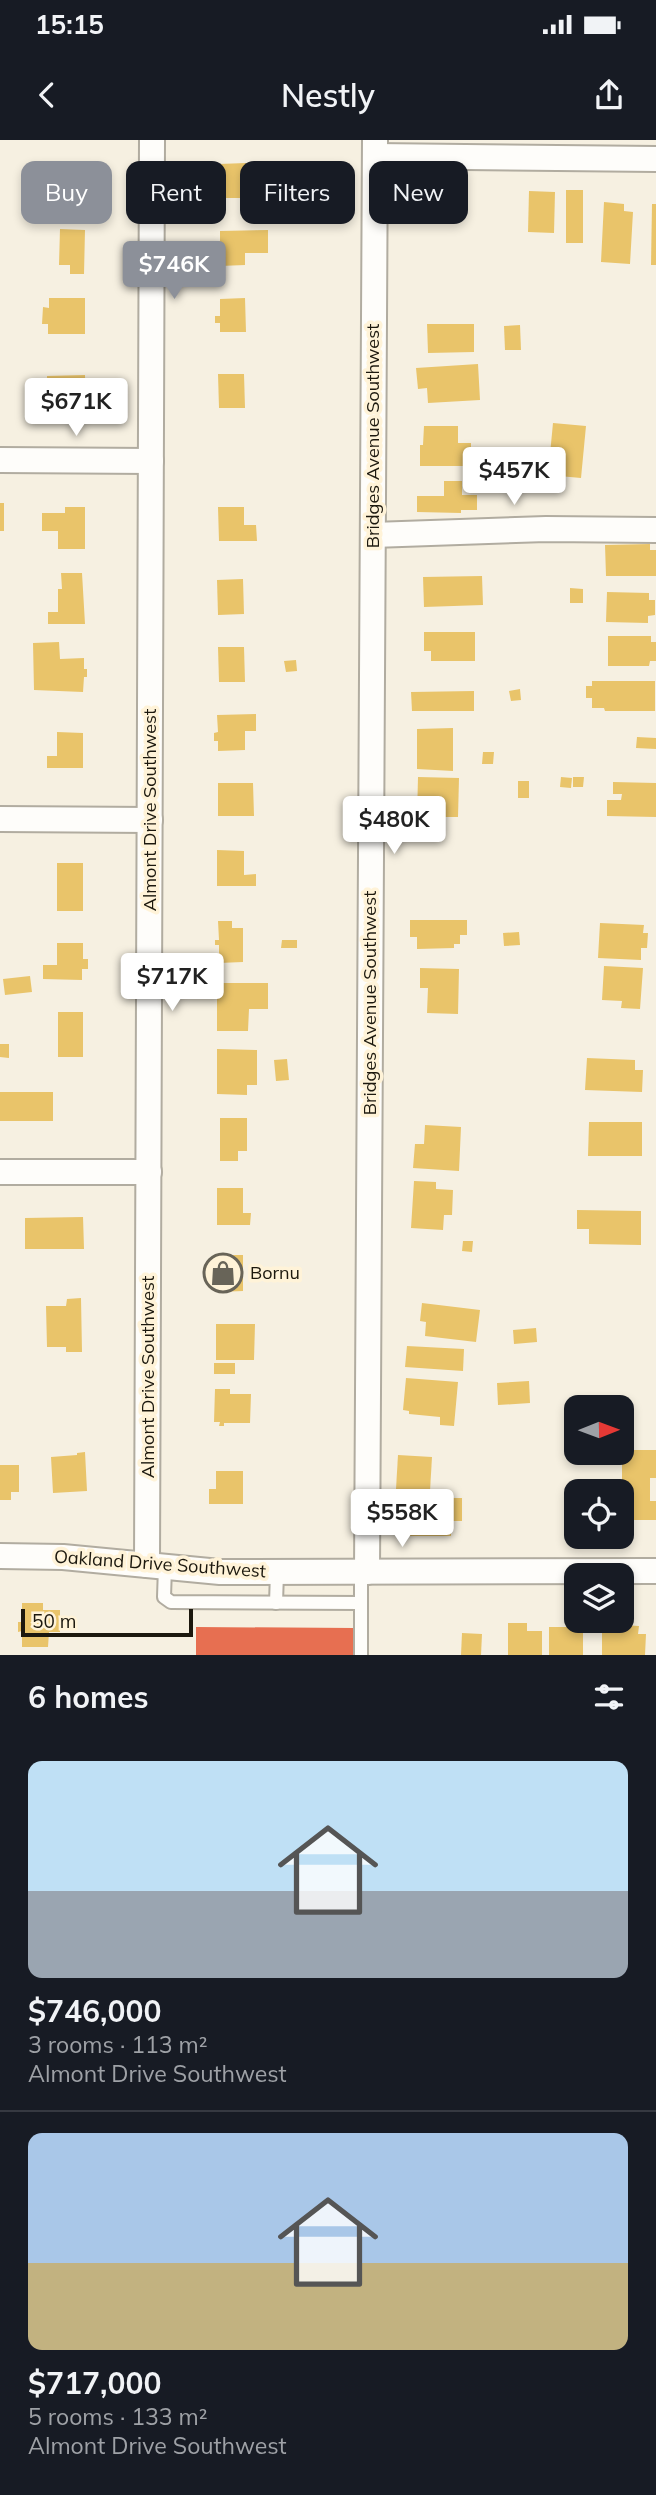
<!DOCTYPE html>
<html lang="en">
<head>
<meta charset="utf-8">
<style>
	:root { --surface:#171b24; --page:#242831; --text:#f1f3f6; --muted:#9ea1a6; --line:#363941; --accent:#8c9099 }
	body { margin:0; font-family:Mulish,sans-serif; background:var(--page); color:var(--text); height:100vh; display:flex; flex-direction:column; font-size:26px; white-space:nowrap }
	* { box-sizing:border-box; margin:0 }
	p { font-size:23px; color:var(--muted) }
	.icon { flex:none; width:38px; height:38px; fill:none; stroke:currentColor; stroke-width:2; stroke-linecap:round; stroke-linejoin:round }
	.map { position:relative; height:1515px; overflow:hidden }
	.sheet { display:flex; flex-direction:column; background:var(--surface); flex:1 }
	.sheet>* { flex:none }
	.hud { position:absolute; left:21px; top:21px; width:614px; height:63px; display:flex; gap:14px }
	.needle { width:46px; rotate:89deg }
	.buttons { position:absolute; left:564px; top:1255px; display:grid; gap:14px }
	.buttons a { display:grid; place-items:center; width:70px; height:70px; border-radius:14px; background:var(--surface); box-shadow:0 4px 10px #0003; font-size:35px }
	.scale { position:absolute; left:21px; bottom:18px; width:172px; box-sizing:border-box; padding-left:7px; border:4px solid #1c180e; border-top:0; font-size:19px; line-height:24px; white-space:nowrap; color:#1c180e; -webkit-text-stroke:5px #fff3d8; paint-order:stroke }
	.price { position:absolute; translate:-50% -60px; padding:0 16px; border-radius:7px; background:#fff; color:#222; font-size:23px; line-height:46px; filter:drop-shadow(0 2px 4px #0008) }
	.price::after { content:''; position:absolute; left:50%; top:42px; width:21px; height:16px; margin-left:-10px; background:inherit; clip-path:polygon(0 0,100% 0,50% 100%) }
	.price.on { background:var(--accent); color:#fff }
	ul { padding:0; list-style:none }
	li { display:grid; align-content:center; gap:14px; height:371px; padding:0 28px }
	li+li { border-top:2px solid var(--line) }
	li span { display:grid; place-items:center; height:217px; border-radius:14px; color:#555 }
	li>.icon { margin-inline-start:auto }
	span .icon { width:126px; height:126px; fill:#fffc; stroke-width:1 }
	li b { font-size:30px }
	h2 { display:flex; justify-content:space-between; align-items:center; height:84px; padding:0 28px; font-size:30px }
	.pill { padding:0 24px; border-radius:14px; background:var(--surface); box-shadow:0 4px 10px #0003; font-size:24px; line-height:63px }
	.pill.on { background:var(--accent); color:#fff }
	.status { display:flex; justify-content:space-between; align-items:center; height:49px; padding:0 35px; background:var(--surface); direction:ltr }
	.status svg { height:19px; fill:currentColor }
	header { display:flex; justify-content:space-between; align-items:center; height:91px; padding:0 28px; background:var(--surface); font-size:32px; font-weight:600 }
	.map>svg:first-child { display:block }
	.homes { fill:#e9c46a }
	.shops { fill:#e76f51 }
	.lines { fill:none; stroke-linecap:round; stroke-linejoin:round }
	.lane-casing { stroke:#b1aca0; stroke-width:16 }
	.street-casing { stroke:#b1aca0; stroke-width:28 }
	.lane { stroke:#fefdfa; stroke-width:12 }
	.street { stroke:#fefdfa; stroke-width:24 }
	.labels { text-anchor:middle; stroke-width:7; stroke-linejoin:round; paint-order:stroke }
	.street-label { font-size:18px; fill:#1c180e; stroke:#fff3d8 }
	.poi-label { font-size:18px; fill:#1c180e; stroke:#fff3d8; text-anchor:start }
</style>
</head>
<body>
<div class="status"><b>15:15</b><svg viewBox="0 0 49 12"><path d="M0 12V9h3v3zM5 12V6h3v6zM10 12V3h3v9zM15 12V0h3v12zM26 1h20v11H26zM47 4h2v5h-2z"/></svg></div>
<header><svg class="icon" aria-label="back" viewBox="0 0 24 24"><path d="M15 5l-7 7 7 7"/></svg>Nestly<svg class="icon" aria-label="share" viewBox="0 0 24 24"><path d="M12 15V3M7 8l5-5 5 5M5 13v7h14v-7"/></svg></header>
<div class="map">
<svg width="656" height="1515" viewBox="0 0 656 1515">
	<rect width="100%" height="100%" fill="#f6f0e1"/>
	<g class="homes">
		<path d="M85 22V58H42L41 40H60V33H50L51 23Z"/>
		<path d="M246 23 247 45H254V58H220L219 24Z"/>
		<rect x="566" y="50" width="17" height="53"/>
		<path d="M529 51 555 52 554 93 528 92Z"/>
		<path d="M604 62 624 64V71L633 72 630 124 601 122Z"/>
		<path d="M652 64H656V125H651Z"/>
		<path d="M60 89 85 90 84 134H70V125H59Z"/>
		<path d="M268 90V113H245V125L220 126 219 108 215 109V101H220V91Z"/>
		<path d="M49 158H85V194H48V184H42L43 167 49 168Z"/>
		<path d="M245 158 246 192H220V183H215V176H220V159Z"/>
		<path d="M427 184H474V212L428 213Z"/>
		<path d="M520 185 521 210H505L504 186Z"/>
		<path d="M478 224 480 260 428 263 427 248 418 249 416 228Z"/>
		<path d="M218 234H244L245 268H219Z"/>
		<path d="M85 235 86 271 48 272 47 236Z"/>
		<path d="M553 283 586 286 581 338 548 335Z"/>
		<path d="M424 286H458V303H471V326H420V305H423Z"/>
		<path d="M444 341H462V355H477V370H461V373L417 372V356H444Z"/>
		<rect x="0" y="363" width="4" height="28"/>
		<path d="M65 367H85V409H58V391H42V373H65Z"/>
		<path d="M218 367H244V385H256L257 401H219Z"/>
		<path d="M650 404V410H656V436H606L605 405Z"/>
		<path d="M61 433H82L85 484H48V472H58V449H62Z"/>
		<path d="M482 436 483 465 424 467 423 437Z"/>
		<path d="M243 439 244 474 218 475 217 440Z"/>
		<path d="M570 448 583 449V463H570Z"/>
		<path d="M607 452 649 453V460H655V475L648 476V483L606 482Z"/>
		<path d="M424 492H475V521H431V511H424Z"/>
		<path d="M608 496H651V502H656V521H650L649 526H608Z"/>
		<path d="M59 502 60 519 84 518V529H87V537H84L83 552 34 550 33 503Z"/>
		<path d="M218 507H244L245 542H219Z"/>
		<path d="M296 520 297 531 286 532 284 521Z"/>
		<path d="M592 541H655V571H605L604 568H592V558H586V546H592Z"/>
		<path d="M520 549 521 560 511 561 509 551Z"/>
		<path d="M474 551V571H412L411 552Z"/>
		<path d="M256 574V591H245V610L218 611V601H214V593L218 592 217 575Z"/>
		<path d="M453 588V631L417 629V589Z"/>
		<path d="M57 592 83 593V628H47V616H57Z"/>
		<path d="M637 597 656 598V609L636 608Z"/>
		<path d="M483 612H494L493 624H482Z"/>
		<path d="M418 637 459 638 458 677H417Z"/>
		<path d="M561 637 572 638 571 648 560 647Z"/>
		<path d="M573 637H584L583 647H573Z"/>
		<rect x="518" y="641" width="11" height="17"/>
		<path d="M613 642 656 643V677L607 676V660H621L622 654H613Z"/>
		<path d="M218 643H253L254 676H218Z"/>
		<path d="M217 710 244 711V735L256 734V746H217Z"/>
		<rect x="57" y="723" width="26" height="48"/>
		<path d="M410 780H467V795H460V804H454V808L417 809V797H410Z"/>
		<path d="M218 781H232V788H243V822L219 823V805H215V800H219Z"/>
		<path d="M600 783 644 785 643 793H648L647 808H641V820L598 818Z"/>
		<path d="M519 792 520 805 504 806 503 793Z"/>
		<path d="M282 800H297V808H281Z"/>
		<path d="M57 803H83V819H88V829H82V840L43 839V825H57Z"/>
		<path d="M604 826 643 828 640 869 621 868 622 861 602 860Z"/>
		<path d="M420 828 459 829 458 874 427 873 428 848H420Z"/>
		<path d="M30 836 32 852 5 855 3 839Z"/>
		<path d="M217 843H268V869H249L248 891H217Z"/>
		<rect x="58" y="872" width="25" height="45"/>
		<path d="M0 904H9V918L0 917Z"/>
		<path d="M217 909 257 910V945H247V955L217 954Z"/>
		<path d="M587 918 635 920V930H643L642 952 585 950Z"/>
		<path d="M287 919 289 940 276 941 274 920Z"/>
		<rect x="0" y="952" width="53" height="29"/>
		<path d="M220 978H247V1011H238V1021H220Z"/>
		<path d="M589 982H642V1016H588Z"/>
		<path d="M425 985 461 987 459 1031 413 1028 415 1004H424Z"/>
		<path d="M414 1041 436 1042V1049L453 1050 452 1075H444L443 1090 411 1088Z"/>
		<path d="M217 1048H243V1073H251L250 1085H217Z"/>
		<path d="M577 1070 641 1071V1105L589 1104V1089H577Z"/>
		<path d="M83 1077 84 1109H25V1078Z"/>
		<path d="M463 1101H473L472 1112 462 1111Z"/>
		<path d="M217 1115H243V1151L218 1152Z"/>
		<path d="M81 1158 82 1212H66V1207H47L46 1166H66L67 1159Z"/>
		<path d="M422 1163 480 1170 476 1202 425 1196 426 1182 420 1181Z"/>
		<path d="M216 1184H255L254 1220H216Z"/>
		<path d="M536 1188 537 1202 514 1204 513 1190Z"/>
		<path d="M407 1206 464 1209 463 1231 405 1227Z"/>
		<rect x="214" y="1223" width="21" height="11"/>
		<path d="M406 1238 458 1242 454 1286 440 1285V1277L409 1274V1271L403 1270Z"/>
		<path d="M529 1241 530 1263 498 1265 497 1243Z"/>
		<path d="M215 1249H230V1254H251L250 1283H224V1286H219L220 1282H214Z"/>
		<path d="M622 1310H656V1338H650V1361H656V1380H622Z"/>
		<path d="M85 1312 87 1351 53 1353 51 1317 77 1315V1313Z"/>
		<path d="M398 1315 432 1317 430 1351 396 1349Z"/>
		<path d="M0 1325H19V1352H11V1360H0Z"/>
		<path d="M216 1331H243V1364H209V1349H216Z"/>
		<path d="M401 1358H462V1381H451V1396H401Z"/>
		<path d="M22 1463H43V1470H60V1492H49L48 1507H22V1491L18 1492V1482H22Z"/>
		<path d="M508 1483H527V1491H542V1515H508Z"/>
		<path d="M621 1485 639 1486 638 1494H646L645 1515H602V1492L621 1493Z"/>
		<rect x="549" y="1487" width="34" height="28"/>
		<path d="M462 1493 482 1494 481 1515H461Z"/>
	</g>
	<path class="shops" d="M196 1487 354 1488V1515H196Z"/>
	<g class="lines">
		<defs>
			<g id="lane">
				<path d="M165 1427 164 1457 171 1462 361 1463V1515"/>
				<path d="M276 1463 277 1432"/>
				<path d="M361 1463V1432"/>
			</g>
			<g id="street">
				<path d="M375 16 656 19"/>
				<path d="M0 320 151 321"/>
				<path d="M373 395 546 389 656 390"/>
				<path d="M0 679 150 680"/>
				<path d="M0 1032H149"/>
				<path d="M0 1416 63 1417 220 1432 656 1431"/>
				<path d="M147 1425 152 0"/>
				<path d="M367 1432 375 0"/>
			</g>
		</defs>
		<use href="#lane" class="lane-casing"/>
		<use href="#street" class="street-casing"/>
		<use href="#lane" class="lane"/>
		<use href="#street" class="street"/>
	</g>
	<defs>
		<symbol id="shop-ring" viewBox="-11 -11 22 22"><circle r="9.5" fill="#fff3d8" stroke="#686458" stroke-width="1.5"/><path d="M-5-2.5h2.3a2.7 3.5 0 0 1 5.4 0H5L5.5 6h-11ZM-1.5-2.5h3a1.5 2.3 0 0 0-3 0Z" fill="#686458"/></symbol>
	</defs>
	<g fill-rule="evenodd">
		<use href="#shop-ring" x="201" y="1111" width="44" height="44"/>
	</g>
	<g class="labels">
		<g class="street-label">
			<text transform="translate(373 296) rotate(-90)" y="6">Bridges Avenue Southwest</text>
			<text transform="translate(150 670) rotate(-90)" y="6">Almont Drive Southwest</text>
			<text transform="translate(370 863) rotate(-90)" y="6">Bridges Avenue Southwest</text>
			<text transform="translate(148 1237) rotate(-90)" y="6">Almont Drive Southwest</text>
			<text transform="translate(160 1424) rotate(4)" y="6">Oakland Drive Southwest</text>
		</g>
		<g class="poi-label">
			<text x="250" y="1139">Bornu</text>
		</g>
	</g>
</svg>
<div class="buttons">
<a><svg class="needle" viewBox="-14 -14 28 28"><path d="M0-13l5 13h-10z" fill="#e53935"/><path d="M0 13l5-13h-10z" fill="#9ea1a6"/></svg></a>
<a><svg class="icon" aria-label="locate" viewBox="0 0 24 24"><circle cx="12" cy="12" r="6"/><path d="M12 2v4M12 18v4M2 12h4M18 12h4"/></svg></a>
<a><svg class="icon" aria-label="layers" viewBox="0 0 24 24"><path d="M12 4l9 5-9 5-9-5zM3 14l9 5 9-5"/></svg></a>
</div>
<div class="scale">50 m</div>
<b class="price on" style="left:174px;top:161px">$746K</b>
<b class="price" style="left:76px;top:298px">$671K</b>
<b class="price" style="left:514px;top:367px">$457K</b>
<b class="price" style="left:394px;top:716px">$480K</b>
<b class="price" style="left:172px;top:873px">$717K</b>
<b class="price" style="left:402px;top:1409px">$558K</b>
<div class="hud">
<a class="pill on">Buy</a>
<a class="pill">Rent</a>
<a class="pill">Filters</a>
<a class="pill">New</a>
</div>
</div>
<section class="sheet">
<h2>6 homes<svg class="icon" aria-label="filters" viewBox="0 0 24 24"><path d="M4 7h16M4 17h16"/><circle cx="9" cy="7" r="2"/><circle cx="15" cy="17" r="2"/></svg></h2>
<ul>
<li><span style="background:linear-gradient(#bfe0f5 60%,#9aa5b1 0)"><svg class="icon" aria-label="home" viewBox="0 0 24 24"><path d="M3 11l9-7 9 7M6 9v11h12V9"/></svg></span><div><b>$746,000</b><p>3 rooms · 113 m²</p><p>Almont Drive Southwest</p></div></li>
<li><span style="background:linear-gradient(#a9c7e8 60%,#c2b280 0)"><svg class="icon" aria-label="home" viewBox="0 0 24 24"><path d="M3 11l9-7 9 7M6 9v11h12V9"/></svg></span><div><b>$717,000</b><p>5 rooms · 133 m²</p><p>Almont Drive Southwest</p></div></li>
</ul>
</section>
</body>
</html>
